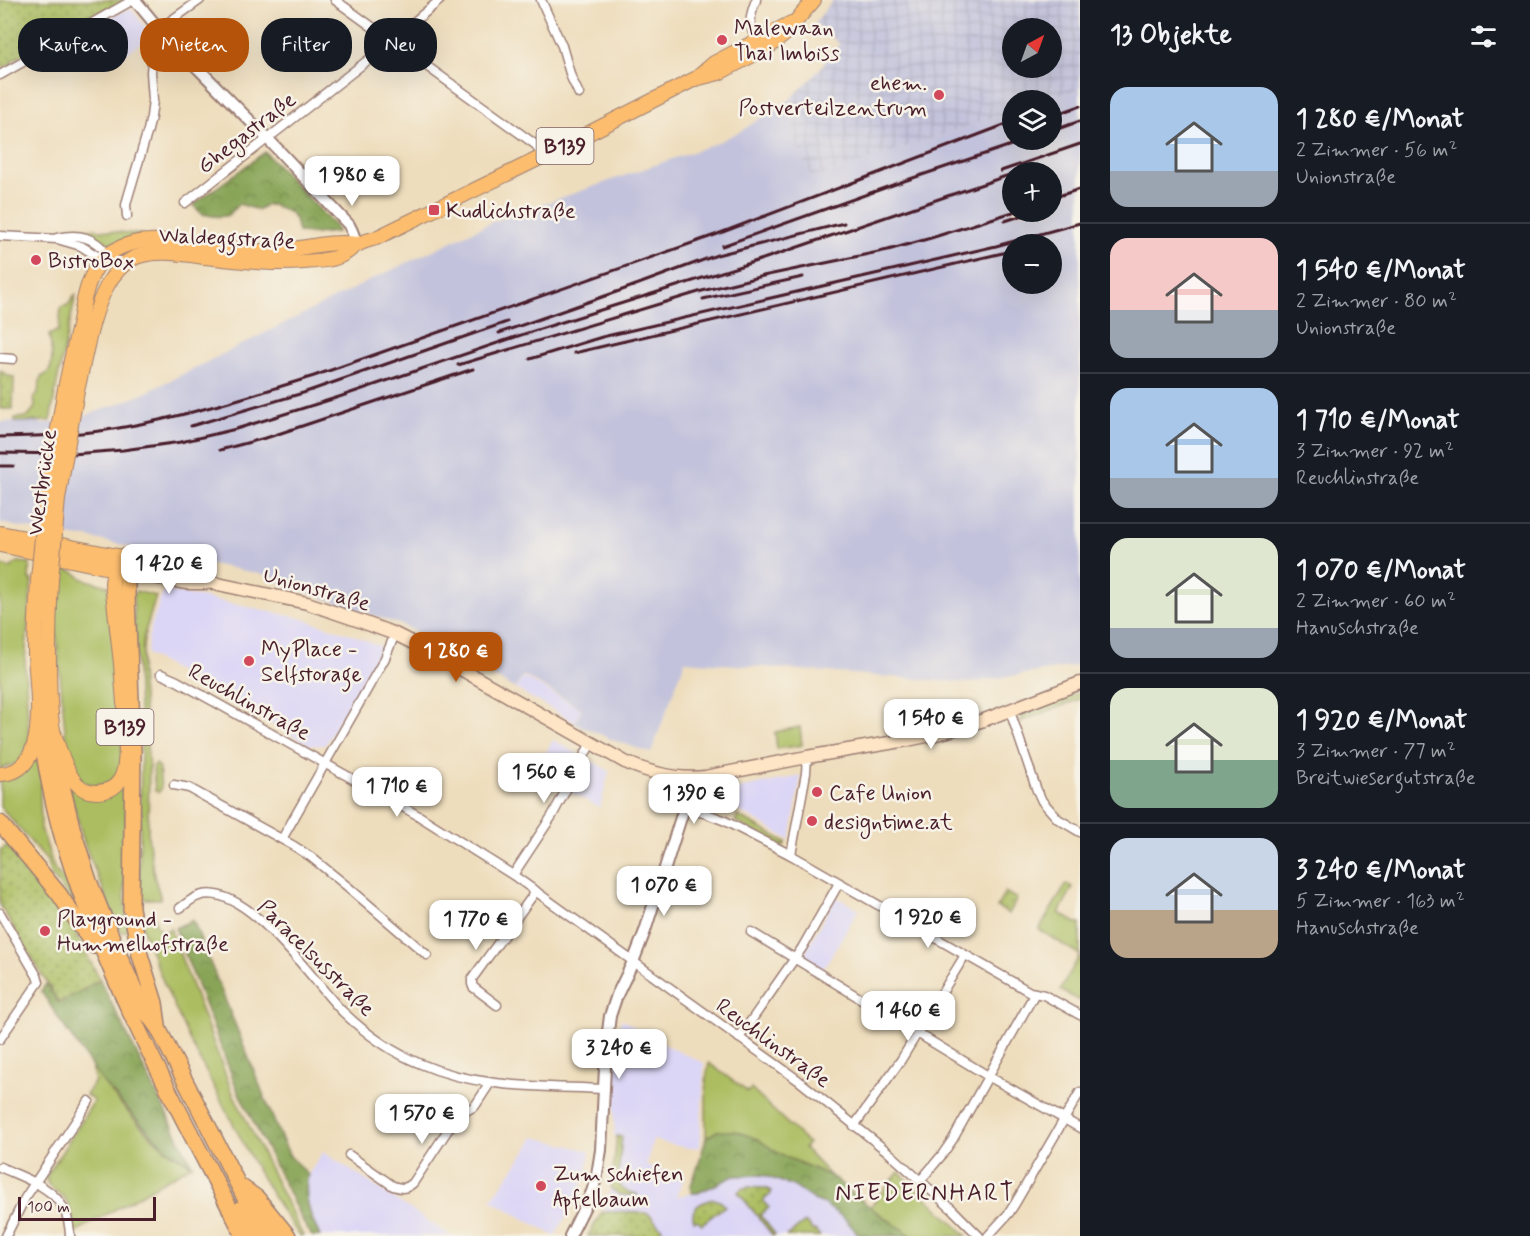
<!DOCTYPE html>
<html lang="de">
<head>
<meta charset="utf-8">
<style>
	:root { --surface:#171b24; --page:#242831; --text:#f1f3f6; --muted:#9ea1a6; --line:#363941; --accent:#b45309 }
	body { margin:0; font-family:Mynerve,sans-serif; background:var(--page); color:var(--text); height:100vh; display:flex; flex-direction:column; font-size:22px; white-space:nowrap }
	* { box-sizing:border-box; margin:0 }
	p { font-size:20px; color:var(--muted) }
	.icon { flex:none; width:33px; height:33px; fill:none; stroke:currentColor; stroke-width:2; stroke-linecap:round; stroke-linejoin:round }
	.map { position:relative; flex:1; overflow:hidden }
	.side { display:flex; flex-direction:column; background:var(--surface); width:450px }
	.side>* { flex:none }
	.hud { position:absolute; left:18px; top:18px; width:570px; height:54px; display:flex; gap:12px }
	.needle { width:39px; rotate:41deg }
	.buttons { position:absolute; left:1002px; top:18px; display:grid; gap:12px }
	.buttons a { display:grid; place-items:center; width:60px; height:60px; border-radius:50%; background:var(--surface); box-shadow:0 6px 24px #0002; font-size:30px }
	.scale { position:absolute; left:18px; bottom:15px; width:138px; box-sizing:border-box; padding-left:6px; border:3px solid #4a1f2b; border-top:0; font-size:16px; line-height:21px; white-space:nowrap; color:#4a1f2b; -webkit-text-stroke:4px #f7f3e8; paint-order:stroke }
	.price { position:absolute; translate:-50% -51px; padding:0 14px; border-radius:12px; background:#fff; color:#222; font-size:20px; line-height:39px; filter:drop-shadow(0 2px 3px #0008) }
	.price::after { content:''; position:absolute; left:50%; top:36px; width:18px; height:14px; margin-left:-9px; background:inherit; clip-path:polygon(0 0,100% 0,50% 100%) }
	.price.active { background:var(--accent); color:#fff }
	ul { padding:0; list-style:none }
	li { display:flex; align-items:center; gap:18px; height:150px; padding:0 30px }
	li+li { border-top:2px solid var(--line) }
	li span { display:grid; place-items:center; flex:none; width:168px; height:120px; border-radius:18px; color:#555 }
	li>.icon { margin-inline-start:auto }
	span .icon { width:72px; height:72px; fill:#fffc; stroke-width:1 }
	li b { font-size:26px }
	h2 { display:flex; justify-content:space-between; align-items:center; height:72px; padding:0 30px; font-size:26px }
	.pill { padding:0 21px; border-radius:24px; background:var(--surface); box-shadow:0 6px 24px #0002; font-size:21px; line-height:54px }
	.pill.active { background:var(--accent); color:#fff }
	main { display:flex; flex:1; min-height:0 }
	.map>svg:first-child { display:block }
	.built { fill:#dcd6f6 }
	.industrial { fill:url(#industrial-grid); fill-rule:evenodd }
	.railway { fill:#c2c2dc; fill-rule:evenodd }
	.green { fill:#abbd61; stroke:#7a6e46; stroke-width:1.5 }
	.forest { fill:url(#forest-crowns); stroke:#696241; stroke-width:1.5 }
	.park { fill:url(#park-dots); stroke:#7a6e46; stroke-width:1.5 }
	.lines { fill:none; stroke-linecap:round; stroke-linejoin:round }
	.minor-casing { stroke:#9c7e74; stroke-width:11 }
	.tertiary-casing { stroke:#9c7e74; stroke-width:14 }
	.secondary-casing { stroke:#9c7e74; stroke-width:15 }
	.primary-casing { stroke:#9c7e74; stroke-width:16 }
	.motorway-casing { stroke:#9c7e74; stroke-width:18 }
	.minor { stroke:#fff; stroke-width:8 }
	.tertiary { stroke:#fff; stroke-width:10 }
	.secondary { stroke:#fee5c5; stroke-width:12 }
	.primary { stroke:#fcbd6e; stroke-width:14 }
	.motorway { stroke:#fcbd6e; stroke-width:15 }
	.rail { stroke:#4a1f2b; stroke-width:3 }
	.primary-bridge-casing { stroke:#9c7e74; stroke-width:16; stroke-linecap:butt }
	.primary-bridge { stroke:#fcbd6e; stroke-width:14 }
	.poi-dot { fill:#d1495b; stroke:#f7f3e8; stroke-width:2 }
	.labels { text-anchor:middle; stroke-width:5; stroke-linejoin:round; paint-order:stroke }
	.shield { fill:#f7f3e8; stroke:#7e5f64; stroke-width:1.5 }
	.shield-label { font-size:21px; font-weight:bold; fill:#4a1f2b }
	.poi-label { font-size:22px; fill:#4a1f2b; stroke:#f7f3e8; text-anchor:start }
	.street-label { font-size:22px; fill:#4a1f2b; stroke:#f7f3e8 }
	.neighbourhood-label { font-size:24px; letter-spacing:1.5px; fill:#4a1f2b; stroke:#f7f3e8 }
</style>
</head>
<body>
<main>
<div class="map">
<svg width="1080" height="1236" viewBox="0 0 1080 1236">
	<defs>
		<pattern id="industrial-grid" width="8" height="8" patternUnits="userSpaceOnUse" patternTransform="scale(1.5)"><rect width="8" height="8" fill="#c2c2dc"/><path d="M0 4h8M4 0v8" fill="none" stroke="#a8a6bd"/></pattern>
		<pattern id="forest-crowns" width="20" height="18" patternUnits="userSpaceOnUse" patternTransform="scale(1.5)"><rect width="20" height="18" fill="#88a457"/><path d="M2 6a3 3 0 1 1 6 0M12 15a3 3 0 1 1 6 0" fill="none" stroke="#718548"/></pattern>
		<pattern id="park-dots" width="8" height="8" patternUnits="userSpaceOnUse" patternTransform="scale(1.5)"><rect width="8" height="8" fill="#abbd61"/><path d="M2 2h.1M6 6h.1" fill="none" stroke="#8d9950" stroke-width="1.8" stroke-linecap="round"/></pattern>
	</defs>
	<rect width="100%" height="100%" fill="#f7f3e8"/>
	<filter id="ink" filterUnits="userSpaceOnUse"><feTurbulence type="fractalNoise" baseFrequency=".0167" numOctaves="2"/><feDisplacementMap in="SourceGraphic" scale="12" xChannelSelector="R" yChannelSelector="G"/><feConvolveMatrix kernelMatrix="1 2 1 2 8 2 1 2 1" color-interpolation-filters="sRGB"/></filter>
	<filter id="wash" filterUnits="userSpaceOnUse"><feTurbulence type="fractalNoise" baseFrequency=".008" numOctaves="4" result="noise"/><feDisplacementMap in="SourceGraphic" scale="24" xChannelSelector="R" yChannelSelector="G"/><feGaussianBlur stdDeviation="1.35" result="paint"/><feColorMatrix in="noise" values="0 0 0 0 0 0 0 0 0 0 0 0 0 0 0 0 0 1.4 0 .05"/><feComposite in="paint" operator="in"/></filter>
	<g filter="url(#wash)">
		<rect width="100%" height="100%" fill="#eeddbc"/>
		<g class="built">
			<path d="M131 9 149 32 146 38 134 48 106 67 90 35V28L98 22Z"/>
			<path d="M165 591 180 593 296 617 350 634 380 646V649L325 745H309L147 654 148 638 152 624 161 597Z"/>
			<path d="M523 677 581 709 575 722 516 689Z"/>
			<path d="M553 740 580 755 564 786 536 771Z"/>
			<path d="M587 758 609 771 600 808 569 791Z"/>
			<path d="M801 776 790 840 711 795 795 777Z"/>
			<path d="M836 897 859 909 822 971 806 960 804 954Z"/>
			<path d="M621 1019 669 1047 704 1063 700 1147 687 1148 653 1140 646 1166 685 1176 676 1196 698 1193 734 1176 763 1175 793 1186 814 1200 822 1203 844 1218 860 1236H588L602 1212 609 1194 614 1167 617 1137 614 1136 615 1078 618 1034Z"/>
			<path d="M534 1137 590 1151 587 1173 582 1185 574 1203 555 1236 491 1200 528 1148Z"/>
			<path d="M323 1152 451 1236H320L312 1221 306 1196V1185L308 1175Z"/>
		</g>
		<path class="industrial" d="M833 0H1080V89L1045 100H1012V111L812 179 799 152 787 102 813 77 840 44 815 23ZM1012 28H1052V68H1012Z"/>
		<path class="railway" d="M1080 89V665L969 683 685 661 651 753 613 740 575 723 582 709 523 675 515 689 407 627 275 581V577L152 552 87 537 66 536 0 523V422L40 421 41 424H44L82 417 139 396 373 279 492 222 712 145 741 131 787 101 799 152 812 179 1012 111V140H1052V100H1045ZM1012 172H1052V212H1012ZM1012 244H1052V284H1012Z"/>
		<g class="green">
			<path d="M62 228 94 229 144 235 113 243H107L89 235 62 233Z"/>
			<path d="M76 294 58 378 50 421 15 422V418L28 417 35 407 34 397 37 396 41 377C43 376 48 373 49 371 54 364 51 344 49 335L59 330 61 307 68 305Z"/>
			<path d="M18 562 30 563 29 579 32 580 25 661 29 740 20 762 0 769V564L10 568Z"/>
			<path d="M61 568 74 572 83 579 108 586C112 630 118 675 121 719 121 734 124 751 121 765 115 788 90 793 76 775 71 769 70 760 67 753L55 618 56 586 60 585Z"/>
			<path d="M136 591 156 596 144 636 141 672 149 768 148 836 154 876 161 899H139L141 745 133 596Z"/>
			<path d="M1080 692V699L1019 722 1020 719 1025 714Z"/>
			<path d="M800 727 802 745 777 749 775 732Z"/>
			<path d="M37 753 43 780 40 789 41 828 53 865 55 870 69 885 77 907 50 874 47 861 0 806V779C21 780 27 770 37 753Z"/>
			<path d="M155 764 159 766 161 789 159 792 155 791 153 767Z"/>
			<path d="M67 781 73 788 126 783C128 833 120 879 128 930L121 933 85 846Z"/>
			<path d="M738 816 786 842 783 847 735 821Z"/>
			<path d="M1066 884 1073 887 1059 913 1076 923H1080V955L1039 930Z"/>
			<path d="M153 912 156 924 161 931 166 932 170 928 231 1089 303 1236H300L282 1211 256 1168 189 1039 162 979 143 931 142 919Z"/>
			<path d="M1080 955V1001L1060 990Z"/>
			<path d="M709 1063 748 1092 751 1089 808 1143 804 1148 831 1176 781 1155 757 1139 717 1131 706 1138V1078Z"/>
			<path d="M91 1065C110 1093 138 1126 164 1148 172 1155 183 1160 192 1165L74 1233C73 1221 72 1209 65 1199 58 1191 46 1188 46 1177L94 1101 86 1095 95 1081Z"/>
			<path d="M617 1136 622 1137 618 1178C620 1190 626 1192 637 1194V1196L620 1195 611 1189Z"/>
			<path d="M899 1172 967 1236H912L870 1207Z"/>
			<path d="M805 1222 813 1231 815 1230 820 1236H787Z"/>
		</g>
		<g class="forest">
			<path d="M265 152 336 227 337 232 315 234 298 232 295 219 289 212 272 205H266L258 210 239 204C235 207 233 212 228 215 222 219 209 215 202 214L193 205Z"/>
			<path d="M193 920 279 1133 290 1156 308 1175C303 1197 310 1216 320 1236H312L304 1224 237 1089 175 928Z"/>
			<path d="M100 980 192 1165 166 1149 136 1119 102 1081 61 1022 41 991 46 984 59 1003Z"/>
			<path d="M717 1131H736L757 1139 781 1155 831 1176 882 1216 912 1236H860L844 1218 822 1203 814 1200 793 1186 763 1175 734 1176 698 1193H692L690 1188 699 1163 706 1138Z"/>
		</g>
		<g class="park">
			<path d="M0 0H125L120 4 84 18 11 61 12 64 0 68Z"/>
			<path d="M0 370 8 376 14 377 13 409H0Z"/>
			<path d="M8 845 55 900 68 919 100 980 59 1003 0 905V850Z"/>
			<path d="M1005 892 1017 899 1009 914 997 907Z"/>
			<path d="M747 1187 765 1188 771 1191V1194L763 1201 769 1208 760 1215 775 1234 773 1236 738 1192 741 1189Z"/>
			<path d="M714 1199 720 1201 725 1206 702 1224 697 1220 694 1221C689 1208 702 1201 714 1199Z"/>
			<path d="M602 1212C612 1212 640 1210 648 1214 654 1217 655 1224 662 1228L658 1236H588Z"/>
		</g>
	</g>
	<g filter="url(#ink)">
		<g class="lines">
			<defs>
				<g id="minor">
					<path d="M335 0 536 145 542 157"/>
					<path d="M541 0 562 46 571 77 579 94"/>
					<path d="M756 0C749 17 749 24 756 41"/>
					<path d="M159 29 200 0"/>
					<path d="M0 75 133 0"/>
					<path d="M185 203 377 53 440 0"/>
					<path d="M127 216 126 205 128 197 148 130 151 117 153 100 151 72 152 62 156 53 167 38"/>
					<path d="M0 236 57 239 81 246 105 261H128"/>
					<path d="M57 238C79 233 95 237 108 255"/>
					<path d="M0 358 13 359"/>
					<path d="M161 674 177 681 419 816 513 875 798 1080 888 1152 953 1210 979 1236"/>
					<path d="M1010 711 1036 788 1042 801 1058 819 1080 832"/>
					<path d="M174 785 189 788 294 846 311 857 348 887 427 955"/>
					<path d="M684 808 707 814 723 820 791 855 1030 992 1044 995 1080 1015"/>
					<path d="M282 839 385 658 395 634"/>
					<path d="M791 855 806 773 807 757"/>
					<path d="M513 875 552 816 591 743"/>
					<path d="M180 908C186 904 192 898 199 896 246 880 313 982 342 1011 365 1033 391 1052 421 1064 479 1089 542 1086 604 1089"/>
					<path d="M0 913 37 976 39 982 0 1039"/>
					<path d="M751 932 988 1076 1080 1128"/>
					<path d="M497 1005 473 987 472 984V979L536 891"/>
					<path d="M739 1038 802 948 839 883"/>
					<path d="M854 1126 901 1060 965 955"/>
					<path d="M349 1155 393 1186C402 1189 406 1189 413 1183L457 1116 475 1106 490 1083"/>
					<path d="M0 1167C35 1183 69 1191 70 1236"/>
					<path d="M920 1181 942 1155 953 1139 1035 993"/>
					<path d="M6 1236 25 1198 89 1101"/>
					<path d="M988 1236 1009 1213 1016 1202 1080 1092"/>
				</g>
				<g id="tertiary">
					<path d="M135 0 159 29 267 138 349 225 352 231 357 244"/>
					<path d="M570 1236 592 1192 597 1175 601 1150 606 1047 610 1016 617 995 633 962 645 931 684 808 690 779"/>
				</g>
				<g id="secondary">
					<path d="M123 557 190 573 213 583 307 603 357 620 395 634 429 651 625 762C650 773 678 780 705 777L807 757 907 740 941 733 984 720 1080 683"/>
					<path d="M121 571 187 583H207"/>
				</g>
				<g id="primary">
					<path d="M699 76 714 63 791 23"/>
					<path d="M65 389C69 368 74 347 79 326 83 305 86 280 100 262 111 249 132 241 149 241 185 239 222 248 258 251 291 254 324 239 357 244"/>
					<path d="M77 391C85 358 91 315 107 286 113 274 124 262 136 257 157 249 182 254 204 257 237 260 270 265 304 262 316 261 333 261 344 254 349 252 353 246 359 244 364 241 370 240 376 238L542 157 695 79 719 73 770 46 784 35 814 0"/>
					<path d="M0 533 123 557"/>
					<path d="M0 545 114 569"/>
					<path d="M123 557 114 569 112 583 121 664 124 704"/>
					<path d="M51 580C49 620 48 660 50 700 51 712 51 726 55 737 59 749 68 775 76 783 81 789 88 792 96 792 125 792 126 766 126 744"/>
					<path d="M0 774C52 773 36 687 35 654 35 629 37 604 38 579"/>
				</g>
				<g id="motorway">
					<path d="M123 557 127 572V596L133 752 131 908 140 955 155 1003 158 1025"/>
					<path d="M39 719C45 764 53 809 67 852 109 987 180 1111 244 1236"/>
					<path d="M54 735 63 790 73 831 89 881 118 953 143 1008 158 1028 248 1204 272 1236"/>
					<path d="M0 823 59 894 94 946"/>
					<path d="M240 1186 257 1198 288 1236"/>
					<path d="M242 1208 256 1236"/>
				</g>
			</defs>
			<use href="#minor" class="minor-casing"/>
			<use href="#tertiary" class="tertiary-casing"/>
			<use href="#secondary" class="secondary-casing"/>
			<use href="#primary" class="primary-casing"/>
			<use href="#motorway" class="motorway-casing"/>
			<use href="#minor" class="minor"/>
			<use href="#tertiary" class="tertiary"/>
			<use href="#secondary" class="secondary"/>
			<use href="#primary" class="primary"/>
			<use href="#motorway" class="motorway"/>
			<g class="rail">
				<path d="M1052 116 1080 106"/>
				<path d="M1052 131 1080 121"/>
				<path d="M1001 171 1080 144"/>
				<path d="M1052 198 1080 189"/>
				<path d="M1005 221 1033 212"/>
				<path d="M722 246 904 181 1026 140"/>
				<path d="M703 299 803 277"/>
				<path d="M499 333 625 289 717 255 844 223"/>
				<path d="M574 353 1007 252"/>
				<path d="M530 359 602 337 996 246 1080 223"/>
				<path d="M458 365 702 291 763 276 888 250 931 238 1013 212"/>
				<path d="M191 426 303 393 507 322"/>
				<path d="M0 437C40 436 80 435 119 428 185 417 250 396 314 376L715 235 1012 122"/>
				<path d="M220 450 269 437 473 369"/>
				<path d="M0 453 72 454 123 450 181 442 236 429 339 397 521 335 763 259 1012 174"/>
				<path d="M0 466H13"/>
			</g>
			<defs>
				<g id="primary-bridge">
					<path d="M38 579 46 496 65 389"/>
					<path d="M51 580 58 499 77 391"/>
				</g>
			</defs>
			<use href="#primary-bridge" class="primary-bridge-casing"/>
			<use href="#primary-bridge" class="primary-bridge"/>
		</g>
	</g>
	<g class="poi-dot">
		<circle cx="722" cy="40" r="6"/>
		<circle cx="939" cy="95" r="6"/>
		<rect x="428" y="204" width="12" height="12" rx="3"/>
		<circle cx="36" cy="260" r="6"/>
		<circle cx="249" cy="661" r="6"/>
		<circle cx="817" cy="792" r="6"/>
		<circle cx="812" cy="821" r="6"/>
		<circle cx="45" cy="931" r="6"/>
		<circle cx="541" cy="1186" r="6"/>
	</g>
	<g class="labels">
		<g class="shield">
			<rect x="536.5" y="128" width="57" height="36" rx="4.5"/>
			<rect x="96.5" y="709" width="57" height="36" rx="4.5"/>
		</g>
		<g class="shield-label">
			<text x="565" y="153">B139</text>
			<text x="125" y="734">B139</text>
		</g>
		<g class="poi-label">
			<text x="734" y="35">Malewaan<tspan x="734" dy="25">Thai Imbiss</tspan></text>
			<text x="927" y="90" text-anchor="end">ehem.<tspan x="927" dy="25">Postverteilzentrum</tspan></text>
			<text x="446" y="218">Kudlichstraße</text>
			<text x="48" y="268">BistroBox</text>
			<text x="261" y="656">MyPlace -<tspan x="261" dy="25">Selfstorage</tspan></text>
			<text x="829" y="800">Cafe Union</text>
			<text x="824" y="829">designtime.at</text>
			<text x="57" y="926">Playground -<tspan x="57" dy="25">Hummelhofstraße</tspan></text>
			<text x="553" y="1181">Zum schiefen<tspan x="553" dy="25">Apfelbaum</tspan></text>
		</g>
		<g class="street-label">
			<text transform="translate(246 132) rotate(-38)" y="8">Ghegastraße</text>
			<text transform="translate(227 237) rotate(3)" y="8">Waldeggstraße</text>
			<text transform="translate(41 482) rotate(-82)" y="8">Westbrücke</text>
			<text transform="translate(317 588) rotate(16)" y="8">Unionstraße</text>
			<text transform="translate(250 701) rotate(29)" y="8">Reuchlinstraße</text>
			<text transform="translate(317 957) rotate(45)" y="8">Paracelsusstraße</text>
			<text transform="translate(774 1042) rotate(36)" y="8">Reuchlinstraße</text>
		</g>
		<g class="neighbourhood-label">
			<text x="925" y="1200">NIEDERNHART</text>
		</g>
	</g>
</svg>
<div class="buttons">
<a><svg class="needle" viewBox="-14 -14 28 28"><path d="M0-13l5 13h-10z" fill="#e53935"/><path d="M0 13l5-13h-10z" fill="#9ea1a6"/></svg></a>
<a><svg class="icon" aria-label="layers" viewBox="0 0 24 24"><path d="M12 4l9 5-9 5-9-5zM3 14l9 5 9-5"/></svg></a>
<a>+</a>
<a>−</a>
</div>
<div class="scale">100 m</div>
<b class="price" style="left:352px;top:207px">1 980 €</b>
<b class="price" style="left:169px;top:595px">1 420 €</b>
<b class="price active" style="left:456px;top:683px">1 280 €</b>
<b class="price" style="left:931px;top:750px">1 540 €</b>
<b class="price" style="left:544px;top:804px">1 560 €</b>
<b class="price" style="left:397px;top:818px">1 710 €</b>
<b class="price" style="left:694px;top:825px">1 390 €</b>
<b class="price" style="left:664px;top:917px">1 070 €</b>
<b class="price" style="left:928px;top:949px">1 920 €</b>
<b class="price" style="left:476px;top:951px">1 770 €</b>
<b class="price" style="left:908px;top:1042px">1 460 €</b>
<b class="price" style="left:619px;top:1080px">3 240 €</b>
<b class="price" style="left:422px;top:1145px">1 570 €</b>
<div class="hud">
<a class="pill">Kaufen</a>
<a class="pill active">Mieten</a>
<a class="pill">Filter</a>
<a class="pill">Neu</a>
</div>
</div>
<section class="side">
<h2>13 Objekte<svg class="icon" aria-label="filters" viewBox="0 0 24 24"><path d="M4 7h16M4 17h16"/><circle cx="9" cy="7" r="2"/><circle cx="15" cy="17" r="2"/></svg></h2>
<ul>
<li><span style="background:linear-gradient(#a9c7e8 70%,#9aa5b1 0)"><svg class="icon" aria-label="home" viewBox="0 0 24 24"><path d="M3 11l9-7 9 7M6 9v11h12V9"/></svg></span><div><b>1 280 €/Monat</b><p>2 Zimmer · 56 m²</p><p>Unionstraße</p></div></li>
<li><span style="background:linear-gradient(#f6c9c9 60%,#9aa5b1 0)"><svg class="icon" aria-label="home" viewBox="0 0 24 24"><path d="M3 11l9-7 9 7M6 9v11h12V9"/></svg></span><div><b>1 540 €/Monat</b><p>2 Zimmer · 80 m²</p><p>Unionstraße</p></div></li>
<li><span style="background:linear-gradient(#a9c7e8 75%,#9aa5b1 0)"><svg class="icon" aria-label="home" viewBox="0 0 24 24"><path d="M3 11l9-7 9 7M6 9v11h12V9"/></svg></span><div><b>1 710 €/Monat</b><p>3 Zimmer · 92 m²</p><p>Reuchlinstraße</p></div></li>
<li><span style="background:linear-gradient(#dfe7d0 75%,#9aa5b1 0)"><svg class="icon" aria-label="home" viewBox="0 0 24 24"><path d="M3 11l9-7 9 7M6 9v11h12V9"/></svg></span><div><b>1 070 €/Monat</b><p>2 Zimmer · 60 m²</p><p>Hanuschstraße</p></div></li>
<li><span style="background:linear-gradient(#dfe7d0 60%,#7fa58c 0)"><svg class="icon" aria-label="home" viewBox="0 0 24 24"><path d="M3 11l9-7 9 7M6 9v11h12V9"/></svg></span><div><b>1 920 €/Monat</b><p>3 Zimmer · 77 m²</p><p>Breitwiesergutstraße</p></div></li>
<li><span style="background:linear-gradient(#c9d6e8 60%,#b9a48a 0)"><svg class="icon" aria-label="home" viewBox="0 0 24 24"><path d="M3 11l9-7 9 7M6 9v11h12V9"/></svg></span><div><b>3 240 €/Monat</b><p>5 Zimmer · 163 m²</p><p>Hanuschstraße</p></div></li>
</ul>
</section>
</main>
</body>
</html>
